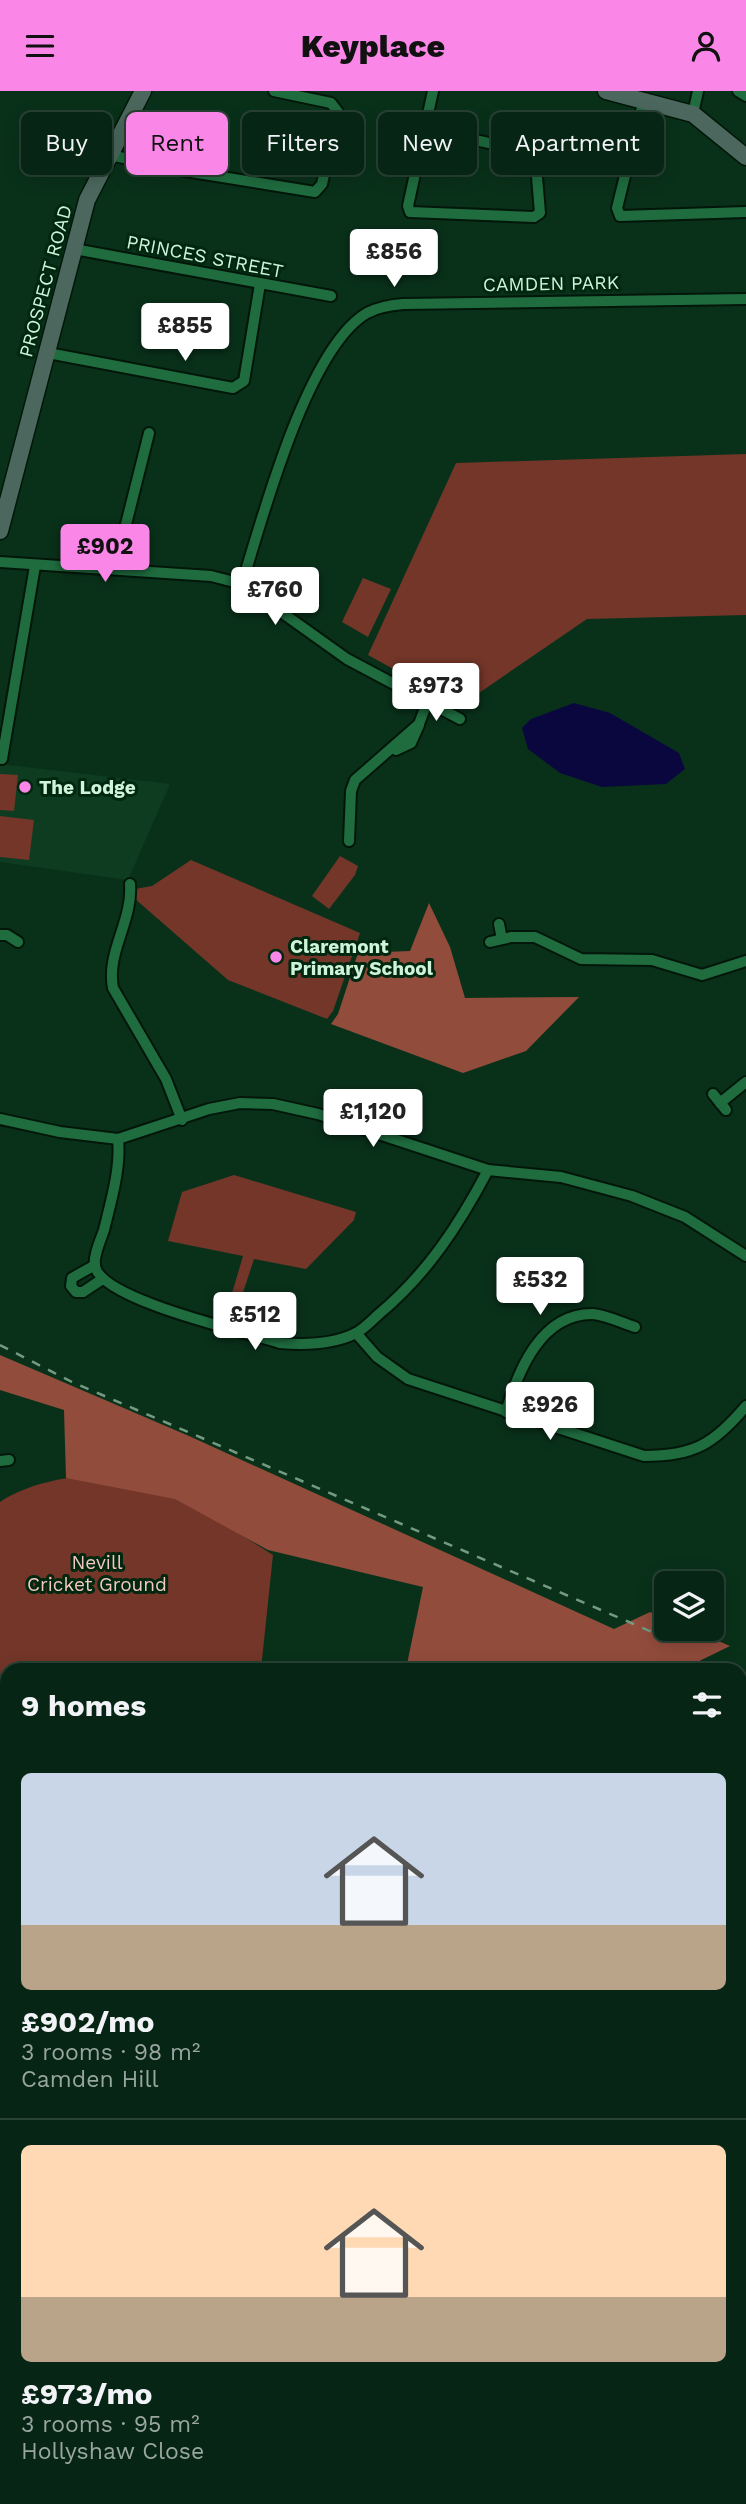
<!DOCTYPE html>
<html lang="en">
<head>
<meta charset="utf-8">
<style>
	:root { --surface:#072514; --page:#153122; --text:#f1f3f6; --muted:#98a5a0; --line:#284234; --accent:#fa87e7 }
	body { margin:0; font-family:"Work Sans",sans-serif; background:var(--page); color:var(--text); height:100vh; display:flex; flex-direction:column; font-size:26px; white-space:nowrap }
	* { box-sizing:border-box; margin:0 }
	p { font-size:23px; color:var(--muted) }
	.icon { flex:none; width:38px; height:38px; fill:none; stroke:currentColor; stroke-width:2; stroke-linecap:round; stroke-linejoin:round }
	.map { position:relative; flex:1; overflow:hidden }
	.drawer { position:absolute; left:0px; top:1572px; width:747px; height:842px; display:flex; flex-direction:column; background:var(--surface); border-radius:21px 21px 0 0; box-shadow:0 4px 18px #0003,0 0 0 2px var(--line) }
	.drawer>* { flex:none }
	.hud { position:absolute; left:21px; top:21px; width:705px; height:63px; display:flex; gap:14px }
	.controls { position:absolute; left:654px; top:1480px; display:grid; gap:14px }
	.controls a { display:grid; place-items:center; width:70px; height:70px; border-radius:10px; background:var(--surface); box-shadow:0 4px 18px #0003,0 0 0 2px var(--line); font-size:35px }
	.price { position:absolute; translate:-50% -60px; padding:0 16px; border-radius:7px; background:#fff; color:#222; font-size:23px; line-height:46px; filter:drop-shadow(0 2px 4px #0008) }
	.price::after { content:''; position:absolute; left:50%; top:42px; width:21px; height:16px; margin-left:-10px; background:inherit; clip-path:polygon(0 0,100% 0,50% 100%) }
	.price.selected { background:var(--accent); color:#111 }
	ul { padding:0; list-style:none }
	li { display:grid; align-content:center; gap:14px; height:371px; padding:0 21px }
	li+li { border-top:2px solid var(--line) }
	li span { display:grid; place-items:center; height:217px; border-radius:10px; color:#555 }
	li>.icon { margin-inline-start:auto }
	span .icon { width:126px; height:126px; fill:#fffc; stroke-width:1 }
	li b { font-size:30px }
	h2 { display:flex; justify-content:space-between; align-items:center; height:84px; padding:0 21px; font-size:30px }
	.pill { padding:0 24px; border-radius:10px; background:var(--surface); box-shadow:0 4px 18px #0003,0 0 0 2px var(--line); font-size:24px; line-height:63px }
	.pill.selected { background:var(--accent); color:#111 }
	header { display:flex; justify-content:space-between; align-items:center; height:91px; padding:0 21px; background:var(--accent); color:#111; font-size:32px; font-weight:800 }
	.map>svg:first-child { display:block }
	.built { fill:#0e3c21 }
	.green { fill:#733629 }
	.forest { fill:#924c3c }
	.water { fill:#0a073e }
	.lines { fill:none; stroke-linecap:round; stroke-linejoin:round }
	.street-casing { stroke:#021709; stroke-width:14 }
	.secondary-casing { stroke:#021709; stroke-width:19 }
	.street { stroke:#1f6c3f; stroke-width:10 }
	.secondary { stroke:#4c685e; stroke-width:16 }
	.rail { stroke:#749a81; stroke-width:2.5; stroke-dasharray:9 9; stroke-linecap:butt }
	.poi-dot { fill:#fa87e7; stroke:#002710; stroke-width:2.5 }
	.labels { text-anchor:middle; stroke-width:6; stroke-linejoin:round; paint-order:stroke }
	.street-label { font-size:19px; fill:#cff4d9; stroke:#002710 }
	.poi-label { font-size:19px; font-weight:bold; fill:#cff4d9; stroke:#002710; text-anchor:start }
	.park-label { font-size:19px; fill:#f5c9bf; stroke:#002710 }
</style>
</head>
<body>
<header><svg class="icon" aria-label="menu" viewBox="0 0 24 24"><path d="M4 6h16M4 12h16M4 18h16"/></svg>Keyplace<svg class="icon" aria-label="person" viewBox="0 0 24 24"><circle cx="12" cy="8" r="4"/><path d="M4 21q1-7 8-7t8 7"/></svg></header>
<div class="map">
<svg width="746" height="2413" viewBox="0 0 746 2413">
	<rect width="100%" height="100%" fill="#09311a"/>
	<path class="built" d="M0 673 170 693 128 789 0 771Z"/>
	<g class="green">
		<path d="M746 363V524L587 528 460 615 368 564 456 372Z"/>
		<path d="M363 487 391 498 368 546 342 531Z"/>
		<path d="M0 683 18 684 14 720 0 719Z"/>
		<path d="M0 725 34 729 29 769 0 766Z"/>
		<path d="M340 765 358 775 355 784 329 818 312 805Z"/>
		<path d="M191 769 360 842 333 920 327 928 228 889 134 807 135 798 152 795Z"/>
		<path d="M234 1084 356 1121 354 1129 306 1178 254 1168 234 1229 225 1226 243 1165 168 1150 182 1101Z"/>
		<path d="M97 1383 174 1402 273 1464 261 1578H7L5 1650 0 1646V1411C29 1392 62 1387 97 1383Z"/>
		<path d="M740 2089 746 2092V2413H549L548 2406H740Z"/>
		<path d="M443 2406H508V2413H437Z"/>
	</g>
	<g class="forest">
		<path d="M429 812 450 856 465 907 579 906 526 960 463 982 331 933 338 923 358 862 410 860Z"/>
		<path d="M0 1264 189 1345 614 1538 650 1521 667 1528V1538H691L730 1555 683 1578H406L423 1496 268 1459 175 1408 66 1387 64 1319 0 1299Z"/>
	</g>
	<path class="water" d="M574 612 610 622 679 662 685 678 666 693 602 696 560 682 528 658 522 637 531 628Z"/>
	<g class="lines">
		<defs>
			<g id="street">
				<path d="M738 0 746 5"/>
				<path d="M644 8 617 117 620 125 746 121"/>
				<path d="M693 23 698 0"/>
				<path d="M425 38 535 62 540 122 534 126 410 121 408 115 433 0"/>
				<path d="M110 64 179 79 315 101 322 93 338 21 331 12 274 0"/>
				<path d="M74 158 331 205"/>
				<path d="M48 262 233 297 244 290 260 193"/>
				<path d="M0 471 211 485 242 493 347 568 460 628"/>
				<path d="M115 477 149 342"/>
				<path d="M242 493C262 428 307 257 367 222 378 216 391 214 403 213L746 208"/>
				<path d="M396 659 411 652 419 634"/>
				<path d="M2 668 35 475"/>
				<path d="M349 750 351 700 355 689 419 633 428 609"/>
				<path d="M130 793C133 830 106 861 113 897L166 988 182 1029"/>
				<path d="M499 833 502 848"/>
				<path d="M0 844H7L18 851"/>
				<path d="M490 851 511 846H535L581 868 652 869 702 884 746 870"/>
				<path d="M713 1003 726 1019"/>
				<path d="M720 1012 746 991"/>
				<path d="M0 1028 60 1041 118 1048 209 1018 240 1012 273 1013 318 1023 488 1079 561 1086 632 1105 685 1126 746 1165"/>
				<path d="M118 1048C121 1077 111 1110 104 1139 101 1148 93 1165 95 1175 101 1209 246 1241 280 1252 304 1254 331 1254 354 1243 363 1239 371 1230 379 1223 427 1183 459 1134 488 1079"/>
				<path d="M95 1174 72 1187 71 1195 76 1201H83L101 1189"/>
				<path d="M356 1242 377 1266 408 1288 644 1365C694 1365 714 1353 746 1315"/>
				<path d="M506 1321C518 1280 541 1222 593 1223 606 1224 622 1232 635 1236"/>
				<path d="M0 1370 9 1369"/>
				<path d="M0 1702 3 1678 7 1673"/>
				<path d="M0 1815 7 1814"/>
				<path d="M740 2083 746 2086"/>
				<path d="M0 2279 7 2276"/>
				<path d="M5 2409 10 2413"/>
			</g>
			<g id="secondary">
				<path d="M606 0 693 23 746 66"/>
				<path d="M0 440 87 109 143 0"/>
				<path d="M740 1607 746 1602"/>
				<path d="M178 2413 185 2406"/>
			</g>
		</defs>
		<use href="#street" class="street-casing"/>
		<use href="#secondary" class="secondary-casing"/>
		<use href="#street" class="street"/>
		<use href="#secondary" class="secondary"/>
		<path class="rail" d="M0 1254 72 1291 652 1541"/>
	</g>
	<g class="poi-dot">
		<circle cx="25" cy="696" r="7"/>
		<circle cx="276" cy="866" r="7"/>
	</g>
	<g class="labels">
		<g class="street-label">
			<text transform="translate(205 165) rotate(11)" y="7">PRINCES STREET</text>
			<text transform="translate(45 190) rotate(-75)" y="7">PROSPECT ROAD</text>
			<text transform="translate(551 192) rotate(-1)" y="7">CAMDEN PARK</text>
		</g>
		<g class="poi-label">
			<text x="39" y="703">The Lodge</text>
			<text x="290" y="862">Claremont<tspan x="290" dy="22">Primary School</tspan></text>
		</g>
		<g class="park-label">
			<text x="97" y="1478">Nevill<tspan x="97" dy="22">Cricket Ground</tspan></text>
		</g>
	</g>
</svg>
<div class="controls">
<a><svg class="icon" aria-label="layers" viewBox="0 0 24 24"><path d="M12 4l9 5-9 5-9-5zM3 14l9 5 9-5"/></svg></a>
</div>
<b class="price" style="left:394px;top:198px">£856</b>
<b class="price" style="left:185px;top:272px">£855</b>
<b class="price selected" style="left:105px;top:493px">£902</b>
<b class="price" style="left:275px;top:536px">£760</b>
<b class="price" style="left:436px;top:632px">£973</b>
<b class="price" style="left:373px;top:1058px">£1,120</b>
<b class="price" style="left:540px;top:1226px">£532</b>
<b class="price" style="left:255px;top:1261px">£512</b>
<b class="price" style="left:550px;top:1351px">£926</b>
<div class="hud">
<a class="pill">Buy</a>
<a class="pill selected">Rent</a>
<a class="pill">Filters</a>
<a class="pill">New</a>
<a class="pill">Apartment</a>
</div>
<section class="drawer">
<h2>9 homes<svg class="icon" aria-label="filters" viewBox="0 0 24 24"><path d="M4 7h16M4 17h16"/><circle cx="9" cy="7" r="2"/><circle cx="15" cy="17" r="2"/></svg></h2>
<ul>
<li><span style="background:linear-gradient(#c9d6e8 70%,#b9a48a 0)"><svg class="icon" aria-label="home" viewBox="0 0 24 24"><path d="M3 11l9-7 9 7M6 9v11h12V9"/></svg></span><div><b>£902/mo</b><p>3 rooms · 98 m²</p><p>Camden Hill</p></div></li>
<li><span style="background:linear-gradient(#ffd9b3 70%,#b9a48a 0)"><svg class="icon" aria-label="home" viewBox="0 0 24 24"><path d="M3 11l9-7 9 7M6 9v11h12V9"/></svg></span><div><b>£973/mo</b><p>3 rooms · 95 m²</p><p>Hollyshaw Close</p></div></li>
</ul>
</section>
</div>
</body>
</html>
